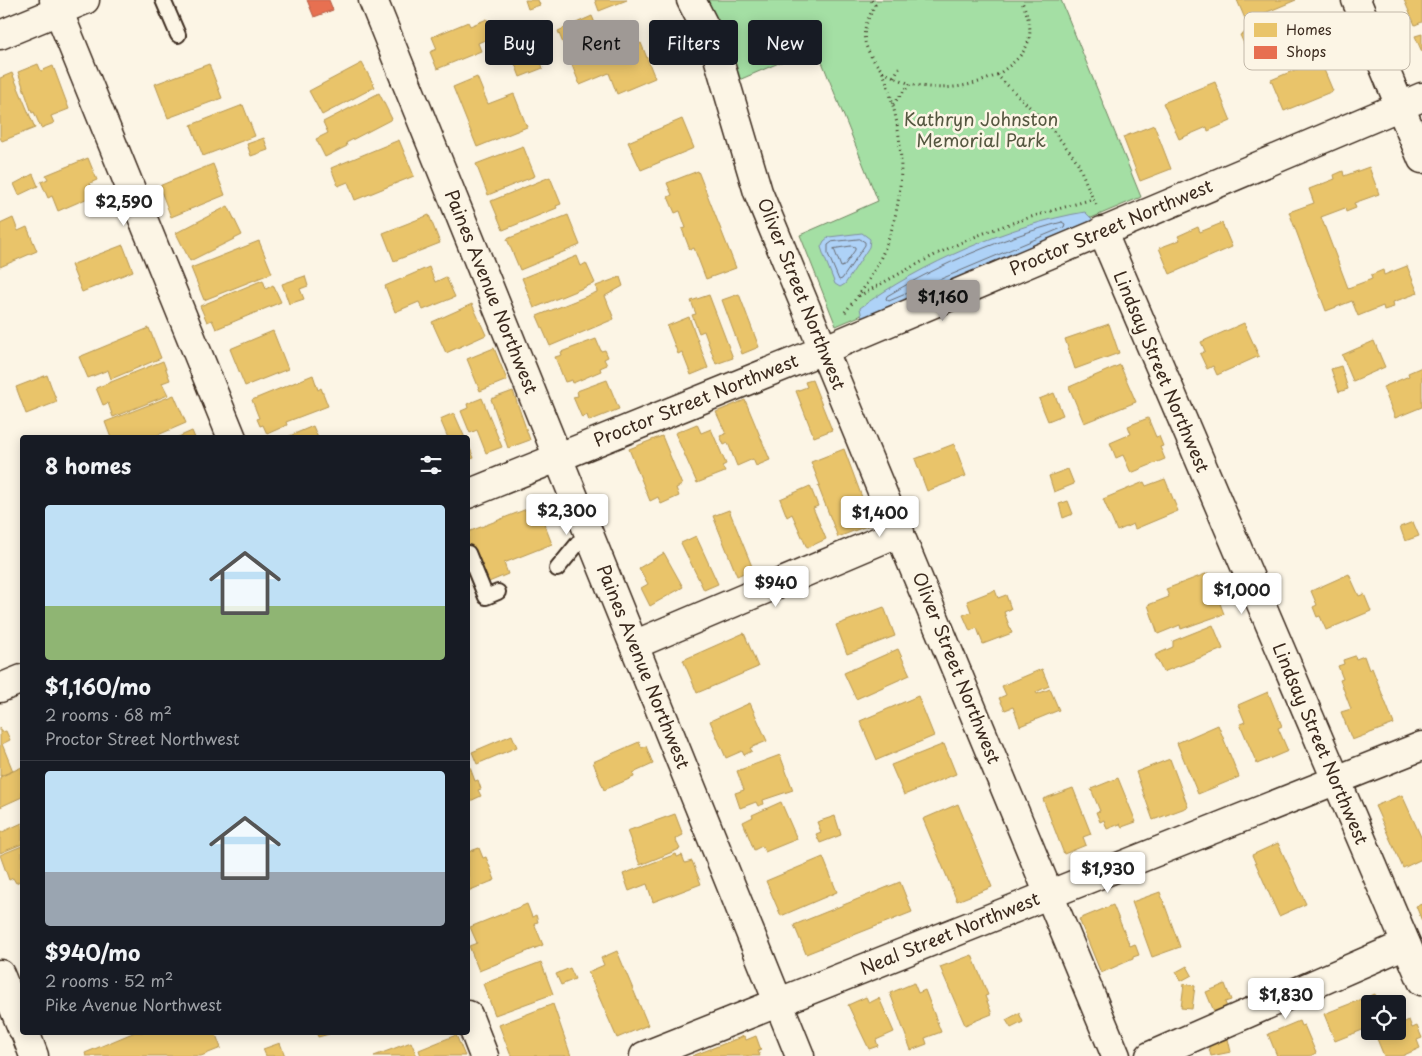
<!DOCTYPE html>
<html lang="en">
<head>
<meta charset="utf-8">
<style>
	:root { --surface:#171b24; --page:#242831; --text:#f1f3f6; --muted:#9ea1a6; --line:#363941; --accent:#9f9995 }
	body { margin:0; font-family:"Playpen Sans",sans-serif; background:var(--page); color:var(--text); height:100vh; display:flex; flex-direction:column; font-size:19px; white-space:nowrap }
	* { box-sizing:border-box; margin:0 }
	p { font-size:16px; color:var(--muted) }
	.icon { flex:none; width:28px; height:28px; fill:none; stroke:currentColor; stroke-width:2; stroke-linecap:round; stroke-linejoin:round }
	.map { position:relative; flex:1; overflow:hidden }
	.panel { position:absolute; left:20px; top:435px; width:450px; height:600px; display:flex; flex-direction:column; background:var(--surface); border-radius:5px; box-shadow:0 2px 12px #0003 }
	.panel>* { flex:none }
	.banner { position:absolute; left:485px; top:20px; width:475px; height:45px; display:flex; gap:10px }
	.buttons { position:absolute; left:1361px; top:995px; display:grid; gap:10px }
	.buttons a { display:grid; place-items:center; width:45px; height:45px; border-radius:5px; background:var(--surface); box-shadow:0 2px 12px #0003; font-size:25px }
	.price { position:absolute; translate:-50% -42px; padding:0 11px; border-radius:5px; background:#fff; color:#222; font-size:16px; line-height:32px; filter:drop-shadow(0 1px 2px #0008) }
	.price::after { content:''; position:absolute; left:50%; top:30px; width:15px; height:11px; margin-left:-8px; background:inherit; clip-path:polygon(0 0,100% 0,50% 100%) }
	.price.active { background:var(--accent); color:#111 }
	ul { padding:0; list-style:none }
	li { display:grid; align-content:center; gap:10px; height:265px; padding:0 25px }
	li+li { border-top:1px solid var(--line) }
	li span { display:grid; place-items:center; height:155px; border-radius:5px; color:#555 }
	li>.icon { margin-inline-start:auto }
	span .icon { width:90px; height:90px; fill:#fffc; stroke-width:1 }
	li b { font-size:21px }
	h2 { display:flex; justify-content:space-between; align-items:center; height:60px; padding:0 25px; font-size:21px }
	.chip { padding:0 18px; border-radius:5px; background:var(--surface); box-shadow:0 2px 12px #0003; font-size:18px; line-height:45px }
	.chip.active { background:var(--accent); color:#111 }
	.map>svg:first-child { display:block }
	.green { fill:#a4dfa4; stroke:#708461 }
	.water { fill:#aed2f7; stroke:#808fa0 }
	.homes { fill:#e9c46a; stroke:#b59653 }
	.shops { fill:#e76f51; stroke:#b35a42 }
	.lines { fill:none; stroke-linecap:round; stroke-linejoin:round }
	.shore { stroke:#696d75; stroke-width:1 }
	.lane-casing { stroke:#3b2a1e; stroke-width:18 }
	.street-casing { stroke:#3b2a1e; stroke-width:31 }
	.secondary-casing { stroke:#3b2a1e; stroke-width:31 }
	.path { stroke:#3b2a1e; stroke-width:3; stroke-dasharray:1 4; stroke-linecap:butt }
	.lane { stroke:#fcf5e5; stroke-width:14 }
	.street { stroke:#fcf5e5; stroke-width:28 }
	.secondary { stroke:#fcf5e5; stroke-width:28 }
	.labels { text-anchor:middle; stroke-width:5; stroke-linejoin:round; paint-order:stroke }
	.park-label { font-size:18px; fill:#555740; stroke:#fcf5e5 }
	.street-label { font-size:18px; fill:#3b2a1e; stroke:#fcf5e5 }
	.key { fill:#fcf5e5; stroke:#c2b8a9; stroke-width:1 }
	.key-label { font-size:14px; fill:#3b2a1e }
</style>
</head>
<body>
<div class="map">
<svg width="1422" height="1056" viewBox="0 0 1422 1056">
	<rect width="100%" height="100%" fill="#fcf5e5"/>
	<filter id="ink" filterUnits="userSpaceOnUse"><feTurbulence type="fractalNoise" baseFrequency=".02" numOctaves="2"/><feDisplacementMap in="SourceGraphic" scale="10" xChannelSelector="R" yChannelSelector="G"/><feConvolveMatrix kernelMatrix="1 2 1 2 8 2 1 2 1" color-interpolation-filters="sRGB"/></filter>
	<g filter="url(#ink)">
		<path class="green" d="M708 0H1061L1141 197 836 326 800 235 878 201 816 47 739 80Z"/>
		<g class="water">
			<path d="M1085 212 1093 220 862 318 860 308C920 264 1012 224 1085 212Z"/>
			<path d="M862 233 870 239 869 247 845 284 840 287 835 284 824 256 821 247 824 241 829 237Z"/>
		</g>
		<g class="homes">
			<path d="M525 0H538L540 5 528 9Z"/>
			<path d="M595 0H627L599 11Z"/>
			<path d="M1237 0H1296L1246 21Z"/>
			<path d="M1404 0H1422V22L1415 25Z"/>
			<path d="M1287 13 1289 18 1301 13 1308 29 1303 31 1308 39 1254 65 1240 35Z"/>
			<path d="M592 16 609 56 641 43 655 78 617 94 609 73 580 85 558 31Z"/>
			<path d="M487 19 494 36 478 43 481 51 437 69 430 52 437 49 432 37 468 22 470 26Z"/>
			<path d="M1422 34V52L1415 36Z"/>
			<path d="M534 44 543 68 520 77 511 53Z"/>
			<path d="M362 63 375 87 322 115 309 91Z"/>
			<path d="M38 64 41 71 53 66 69 109 51 116 54 123 41 128 34 112 32 113 18 72Z"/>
			<path d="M209 64 222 98 168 118 155 84Z"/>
			<path d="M1309 64 1312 70 1322 65 1333 91 1284 111 1271 80Z"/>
			<path d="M12 73 35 128 2 141 0 138V78Z"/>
			<path d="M477 77 488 104 514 94 527 127 477 147 453 87Z"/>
			<path d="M1215 82 1231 121 1208 131 1207 127 1179 139 1163 103Z"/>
			<path d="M379 93 392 119 346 143 347 146 325 157 316 139 328 133 323 122Z"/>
			<path d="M243 105 255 136 203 156 191 125Z"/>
			<path d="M682 119 694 148 641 170 628 142Z"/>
			<path d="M1154 125 1171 169 1140 181 1123 137Z"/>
			<path d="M264 138 268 150 251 156 247 144Z"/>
			<path d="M399 140 414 176 355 200 348 182 338 186 331 168Z"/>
			<path d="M523 146 535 176 488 195 476 164Z"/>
			<path d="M88 158 97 180 90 183 95 195 58 211 52 196 48 198 41 182 48 179 46 175Z"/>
			<path d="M213 164 225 195 171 217 159 186Z"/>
			<path d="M1369 167 1379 194 1354 203 1356 208 1346 212 1345 208 1321 217 1348 288 1372 279 1371 275 1383 270 1384 275 1407 266 1418 293 1393 302 1394 307 1384 310 1383 306 1358 316 1352 301 1326 311 1289 212 1314 203 1309 189 1335 179 1334 175 1343 171 1344 176Z"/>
			<path d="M698 171 736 268 706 279 694 248 690 250 682 229 686 228 680 211 675 213 668 197 672 195 667 183Z"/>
			<path d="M33 174 38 186 19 195 14 184Z"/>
			<path d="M550 177 561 204 556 206 557 208 503 230 491 201Z"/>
			<path d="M228 206 242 235 190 261 176 233Z"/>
			<path d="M429 215 440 243 394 261 383 233Z"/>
			<path d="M568 215 580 245 520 270 507 239Z"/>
			<path d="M13 218 18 231 27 227 37 251 0 267V224Z"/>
			<path d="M1222 223 1232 247 1170 274 1159 248 1180 240 1178 236 1198 227 1200 232Z"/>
			<path d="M259 241 272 273 204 300 191 268Z"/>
			<path d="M123 245 133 271 82 292 71 265Z"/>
			<path d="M577 256 581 266 586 263 595 283 534 308 522 278Z"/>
			<path d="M429 267 435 282 446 277 455 297 423 310 419 302 395 312 385 286Z"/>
			<path d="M305 276 308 286 300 289 304 299 289 304 282 284Z"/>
			<path d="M620 277 623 286 605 296 614 319 550 346 537 316 597 292 596 286Z"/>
			<path d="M263 280 266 289 273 285 281 302 216 329 212 320 207 322 200 306Z"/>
			<path d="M739 294 759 347 742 354 722 300Z"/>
			<path d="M709 295 733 358 716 364 704 331 699 333 692 315 696 314 691 301Z"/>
			<path d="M472 304 486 335 446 353 432 322Z"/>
			<path d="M689 317 708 368 691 375 682 352 678 354 667 326Z"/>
			<path d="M1244 323 1259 356 1217 375 1213 366 1207 369 1200 354 1205 351 1201 342Z"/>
			<path d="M1109 324 1119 353 1075 369 1065 339Z"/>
			<path d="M149 328 161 358 111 379 108 370 88 378 79 357Z"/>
			<path d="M273 331 288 369 245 386 230 349Z"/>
			<path d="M596 339 601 351 605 350 608 357 604 359 607 365 600 368 601 371 573 383 572 380 565 382 555 357 562 355 561 352Z"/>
			<path d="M1374 341 1385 367 1353 381 1342 355Z"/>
			<path d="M494 348 507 380 480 391 467 359Z"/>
			<path d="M163 361 170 380 162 383 168 395 113 417 108 403 103 405 96 388Z"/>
			<path d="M1120 365 1136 402 1084 423 1069 387Z"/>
			<path d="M1341 366 1348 389 1339 392 1331 369Z"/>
			<path d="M1422 367V407L1395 418 1383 387 1409 376 1408 373Z"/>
			<path d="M47 375 57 402 26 414 16 387Z"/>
			<path d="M313 375 318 390 321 388 328 406 286 422 287 425 267 434 263 425 260 426 257 419 259 418 252 400Z"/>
			<path d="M607 380 619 409 589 421 587 415 582 418 573 397 578 396 577 391Z"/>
			<path d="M812 380 832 430 814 437 796 391 807 387 805 382Z"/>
			<path d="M513 391 530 440 508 448 491 399Z"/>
			<path d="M1054 393 1063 415 1048 421 1039 399Z"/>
			<path d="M174 395 186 423 151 438H139L138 435 131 438H123V436L111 438 105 422Z"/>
			<path d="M482 398 502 447 486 453 477 430 470 433 461 411 468 408 467 404Z"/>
			<path d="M745 400 770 460 756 466 753 459 737 466 728 443 724 445 720 436 726 434 716 412Z"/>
			<path d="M454 413 465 438H448L440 419Z"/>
			<path d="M1148 418 1156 437 1159 436 1163 446 1160 447 1165 459 1131 473 1123 455 1116 458 1110 443 1131 434 1128 426Z"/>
			<path d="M697 424 701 433 711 429 726 464 722 466 725 472 697 483 675 433Z"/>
			<path d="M313 426 318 438H285Z"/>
			<path d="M192 431 195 438H176Z"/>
			<path d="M662 436 682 485 676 488 679 496 661 504 658 497 650 501 629 449Z"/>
			<path d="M468 444 474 458 468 460Z"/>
			<path d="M954 444 966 476 927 491 915 459Z"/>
			<path d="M844 449 872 524 838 537 818 486 820 485 811 462Z"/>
			<path d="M1068 469 1074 484 1054 492 1049 476Z"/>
			<path d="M1165 479 1178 511 1135 529 1133 524 1117 531 1103 499 1144 482 1146 486Z"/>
			<path d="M810 486 818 506 813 508 826 539 807 548 792 514 787 517 780 499Z"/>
			<path d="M1068 501 1073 514 1063 518 1059 504Z"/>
			<path d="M537 505 552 544 504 563 508 574 484 584 468 543V532Z"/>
			<path d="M729 510 753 569 737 576 713 516Z"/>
			<path d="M1413 522 1419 536 1405 541 1400 527Z"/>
			<path d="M696 536 718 584 704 590 681 543Z"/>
			<path d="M664 553 683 587 650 606 641 588 648 584 639 568Z"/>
			<path d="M1208 573 1214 590 1221 587 1225 596 1218 598 1224 614 1181 629 1180 625 1158 634 1148 605 1169 597 1166 589Z"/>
			<path d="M1349 574 1359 596 1364 594 1371 611 1326 630 1320 616 1317 617 1313 607 1317 605 1311 591Z"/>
			<path d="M995 590 998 598 1006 595 1011 609 1004 612 1012 633 983 644 977 628 970 631 963 615 971 612 967 601Z"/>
			<path d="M884 607 895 636 847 654 836 625Z"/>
			<path d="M1213 625 1223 649 1163 672 1155 655 1173 647V641Z"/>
			<path d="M744 633 758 667 697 693 683 660Z"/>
			<path d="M898 649 910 675 856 699 844 673Z"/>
			<path d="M1355 656 1356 659 1364 656 1369 670 1372 668 1394 724 1352 740 1341 712 1351 709 1340 680 1343 679 1338 666 1344 664 1343 660Z"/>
			<path d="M1042 669 1049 686 1036 692 1037 694 1050 689 1059 710 1020 726 1013 707 1005 710 999 698 1006 695 1002 686Z"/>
			<path d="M1268 692 1282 726 1278 728 1288 751 1257 764 1240 724 1245 722 1238 705Z"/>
			<path d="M918 696 934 736 877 760 860 721Z"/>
			<path d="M750 703 767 741 750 748 752 751 744 755 742 751 726 758 710 721Z"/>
			<path d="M1218 725 1239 777 1198 794 1177 743Z"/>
			<path d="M0 727 2 732 6 731 10 740 2 744 13 771 0 776Z"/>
			<path d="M512 735 517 747 477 764 472 752Z"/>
			<path d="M639 742 642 748 646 746 653 764 633 773 634 777 604 790 593 762Z"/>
			<path d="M944 744 956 774 904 795 891 765Z"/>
			<path d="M780 755 793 790 763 800 764 804 758 806 756 802 740 808 735 793 744 790 737 771Z"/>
			<path d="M1170 759 1188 807 1153 820 1136 772Z"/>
			<path d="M468 762 475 781 478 780 481 789 478 790 481 796 468 802Z"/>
			<path d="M22 767V797L0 807V777Z"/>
			<path d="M1118 778 1136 822 1122 827 1120 824 1107 829 1104 820 1100 822 1096 812 1100 811 1091 789Z"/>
			<path d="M1073 788 1091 834 1083 837 1086 845 1064 854 1043 799Z"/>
			<path d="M1402 795 1422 839V859L1403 868 1375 806Z"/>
			<path d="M781 802 797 839 765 852 762 846 754 850 743 822 753 817 752 815Z"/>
			<path d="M958 804 992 887 957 901 923 819Z"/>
			<path d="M675 814 683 835 675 839 680 849 640 865 627 831Z"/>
			<path d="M835 816 841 835 820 843 816 834 821 832 817 822Z"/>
			<path d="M22 823V844L0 853V833Z"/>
			<path d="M1278 843 1306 904 1279 916 1252 855Z"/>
			<path d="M22 846V880L16 883 13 878 9 880 0 855Z"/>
			<path d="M479 848 483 858 486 857 495 880 468 891V852Z"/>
			<path d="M676 854 677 857 682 855 685 863 692 861 701 884 653 902 647 884 629 891 623 874Z"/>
			<path d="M823 857 837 892 781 916 766 881Z"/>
			<path d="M900 882 912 912 806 954 794 925Z"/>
			<path d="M1160 892 1180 947 1152 957 1132 902Z"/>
			<path d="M527 904 532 917 536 915 538 922 534 923 543 945 479 971 469 946 477 943 470 927Z"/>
			<path d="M1422 904V921L1416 906Z"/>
			<path d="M1113 905 1130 946 1135 944 1139 955 1133 957V959L1101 973 1079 919Z"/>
			<path d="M617 951 648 1025 617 1038 588 972 604 965 601 958Z"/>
			<path d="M972 955 988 995 985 996 992 1014 965 1025 940 967Z"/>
			<path d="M541 962 553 994 495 1015 483 984Z"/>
			<path d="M1187 966 1192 975 1181 981 1176 972Z"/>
			<path d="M570 968 575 979 561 985 556 974Z"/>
			<path d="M914 983 918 993 925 990 941 1032 925 1038 927 1044 911 1050 890 993Z"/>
			<path d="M1184 984 1195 986 1192 1009 1181 1008Z"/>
			<path d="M1225 984 1231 1000 1225 1002 1230 1016 1218 1021 1206 992Z"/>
			<path d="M1375 994 1379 1004H1370V1027L1335 1041 1324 1014Z"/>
			<path d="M866 997 869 1003 879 998 894 1032 876 1040 878 1046 869 1049 848 1005Z"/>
			<path d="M553 1004 571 1056H511L499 1025Z"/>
			<path d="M1019 1013 1023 1022 1011 1028 1006 1020Z"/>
			<path d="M1409 1020 1412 1028 1417 1026 1422 1038 1417 1040 1420 1048 1402 1056H1384L1375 1034 1383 1031H1398V1025Z"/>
			<path d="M1299 1021 1301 1026 1304 1025 1316 1053 1310 1056H1277L1268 1034Z"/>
			<path d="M135 1032H215L221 1048 201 1056H86L85 1053Z"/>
			<path d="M317 1032H329V1034L318 1037Z"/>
			<path d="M456 1035 465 1056H421L419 1050Z"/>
			<path d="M744 1036 746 1040 756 1036 761 1050 758 1051 760 1056H692Z"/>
			<path d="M1228 1039 1231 1052 1211 1056 1208 1044Z"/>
			<path d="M411 1042 417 1056H374Z"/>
			<path d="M280 1043 285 1056H266L263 1049Z"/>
		</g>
		<path class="shops" d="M307 0H329L333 10 314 17Z"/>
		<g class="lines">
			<g class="shore">
				<path d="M1062 222 1065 224 1064 227 889 301 886 299 887 296C942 263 1000 239 1062 222Z"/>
				<path d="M860 239 865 242V245L842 279 839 280 828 254V245L832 242Z"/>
				<path d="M852 246 855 247V250L844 266 841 267 834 249Z"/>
			</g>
			<defs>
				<g id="lane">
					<path d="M163 0 178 35"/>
					<path d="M468 553 486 597 498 592"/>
					<path d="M557 569 588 531"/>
				</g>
				<g id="street">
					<path d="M54 0 232 438"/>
					<path d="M373 0 800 1056"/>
					<path d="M691 0 715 47 758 192 1116 1056"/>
					<path d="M1102 231 1422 981"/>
					<path d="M468 494 823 350 1422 97"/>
					<path d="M634 645 900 532"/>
					<path d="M0 688 22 679"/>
					<path d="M0 974 22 1028"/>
					<path d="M468 1015 484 1056"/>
					<path d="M25 1032 34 1056"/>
					<path d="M644 1056 1422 746"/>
					<path d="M1150 1056 1406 944"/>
				</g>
				<g id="secondary">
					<path d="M1356 0 1422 159"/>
					<path d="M0 35 85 0"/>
				</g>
			</defs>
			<use href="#lane" class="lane-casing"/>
			<use href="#street" class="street-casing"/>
			<use href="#secondary" class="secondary-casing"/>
			<g class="path">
				<path d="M883 72 910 84"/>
				<path d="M997 75C1029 53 1039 37 1021 0"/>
				<path d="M894 77 900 66"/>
				<path d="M893 104 910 84C941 91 969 88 997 75L1051 128 1077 161 1093 199"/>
				<path d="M859 296C892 278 925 259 958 244 1002 224 1048 212 1093 199L1097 206"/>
				<path d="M845 312C853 302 862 292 868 281 902 227 909 163 892 102 890 92 887 82 883 73 879 66 873 61 870 54 859 35 866 23 875 5L871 0"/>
			</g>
			<use href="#lane" class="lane"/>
			<use href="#street" class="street"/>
			<use href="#secondary" class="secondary"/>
		</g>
	</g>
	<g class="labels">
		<g class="park-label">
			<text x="981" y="126">Kathryn Johnston<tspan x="981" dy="21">Memorial Park</tspan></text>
		</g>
		<g class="street-label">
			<text transform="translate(1111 228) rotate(-23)" y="6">Proctor Street Northwest</text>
			<text transform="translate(491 292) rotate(68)" y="6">Paines Avenue Northwest</text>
			<text transform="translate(801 294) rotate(68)" y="6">Oliver Street Northwest</text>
			<text transform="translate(1161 372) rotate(67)" y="6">Lindsay Street Northwest</text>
			<text transform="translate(696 401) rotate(-22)" y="6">Proctor Street Northwest</text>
			<text transform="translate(643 667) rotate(68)" y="6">Paines Avenue Northwest</text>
			<text transform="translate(956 668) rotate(68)" y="6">Oliver Street Northwest</text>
			<text transform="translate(1320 744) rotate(67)" y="6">Lindsay Street Northwest</text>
			<text transform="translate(950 934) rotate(-22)" y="6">Neal Street Northwest</text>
		</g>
	</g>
	<rect x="1244" y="12" width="166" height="58" rx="8" class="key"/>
	<rect x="1254" y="23" width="23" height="14" fill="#e9c46a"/>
	<rect x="1254" y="46" width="23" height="13" fill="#e76f51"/>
	<g class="key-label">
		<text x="1286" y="35">Homes</text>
		<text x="1286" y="57">Shops</text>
	</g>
</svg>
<div class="buttons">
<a><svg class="icon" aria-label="locate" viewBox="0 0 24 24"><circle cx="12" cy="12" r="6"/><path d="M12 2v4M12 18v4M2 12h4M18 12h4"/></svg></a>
</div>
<b class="price" style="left:124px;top:227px">$2,590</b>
<b class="price active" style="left:943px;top:322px">$1,160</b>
<b class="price" style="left:567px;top:536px">$2,300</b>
<b class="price" style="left:880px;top:538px">$1,400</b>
<b class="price" style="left:776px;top:608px">$940</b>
<b class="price" style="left:1242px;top:615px">$1,000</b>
<b class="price" style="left:1108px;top:894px">$1,930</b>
<b class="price" style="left:1286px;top:1020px">$1,830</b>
<div class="banner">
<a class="chip">Buy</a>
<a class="chip active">Rent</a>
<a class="chip">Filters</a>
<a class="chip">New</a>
</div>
<section class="panel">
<h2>8 homes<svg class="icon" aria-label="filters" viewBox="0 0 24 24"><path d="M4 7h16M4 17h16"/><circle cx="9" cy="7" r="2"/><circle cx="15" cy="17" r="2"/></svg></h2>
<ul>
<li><span style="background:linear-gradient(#bfe0f5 65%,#8fb573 0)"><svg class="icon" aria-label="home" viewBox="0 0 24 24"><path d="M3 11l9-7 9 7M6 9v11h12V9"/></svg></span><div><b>$1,160/mo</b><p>2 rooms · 68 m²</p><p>Proctor Street Northwest</p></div></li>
<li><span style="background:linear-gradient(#bfe0f5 65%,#9aa5b1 0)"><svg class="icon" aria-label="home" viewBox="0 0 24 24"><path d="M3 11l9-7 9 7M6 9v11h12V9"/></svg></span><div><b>$940/mo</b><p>2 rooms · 52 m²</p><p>Pike Avenue Northwest</p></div></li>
</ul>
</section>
</div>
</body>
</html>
